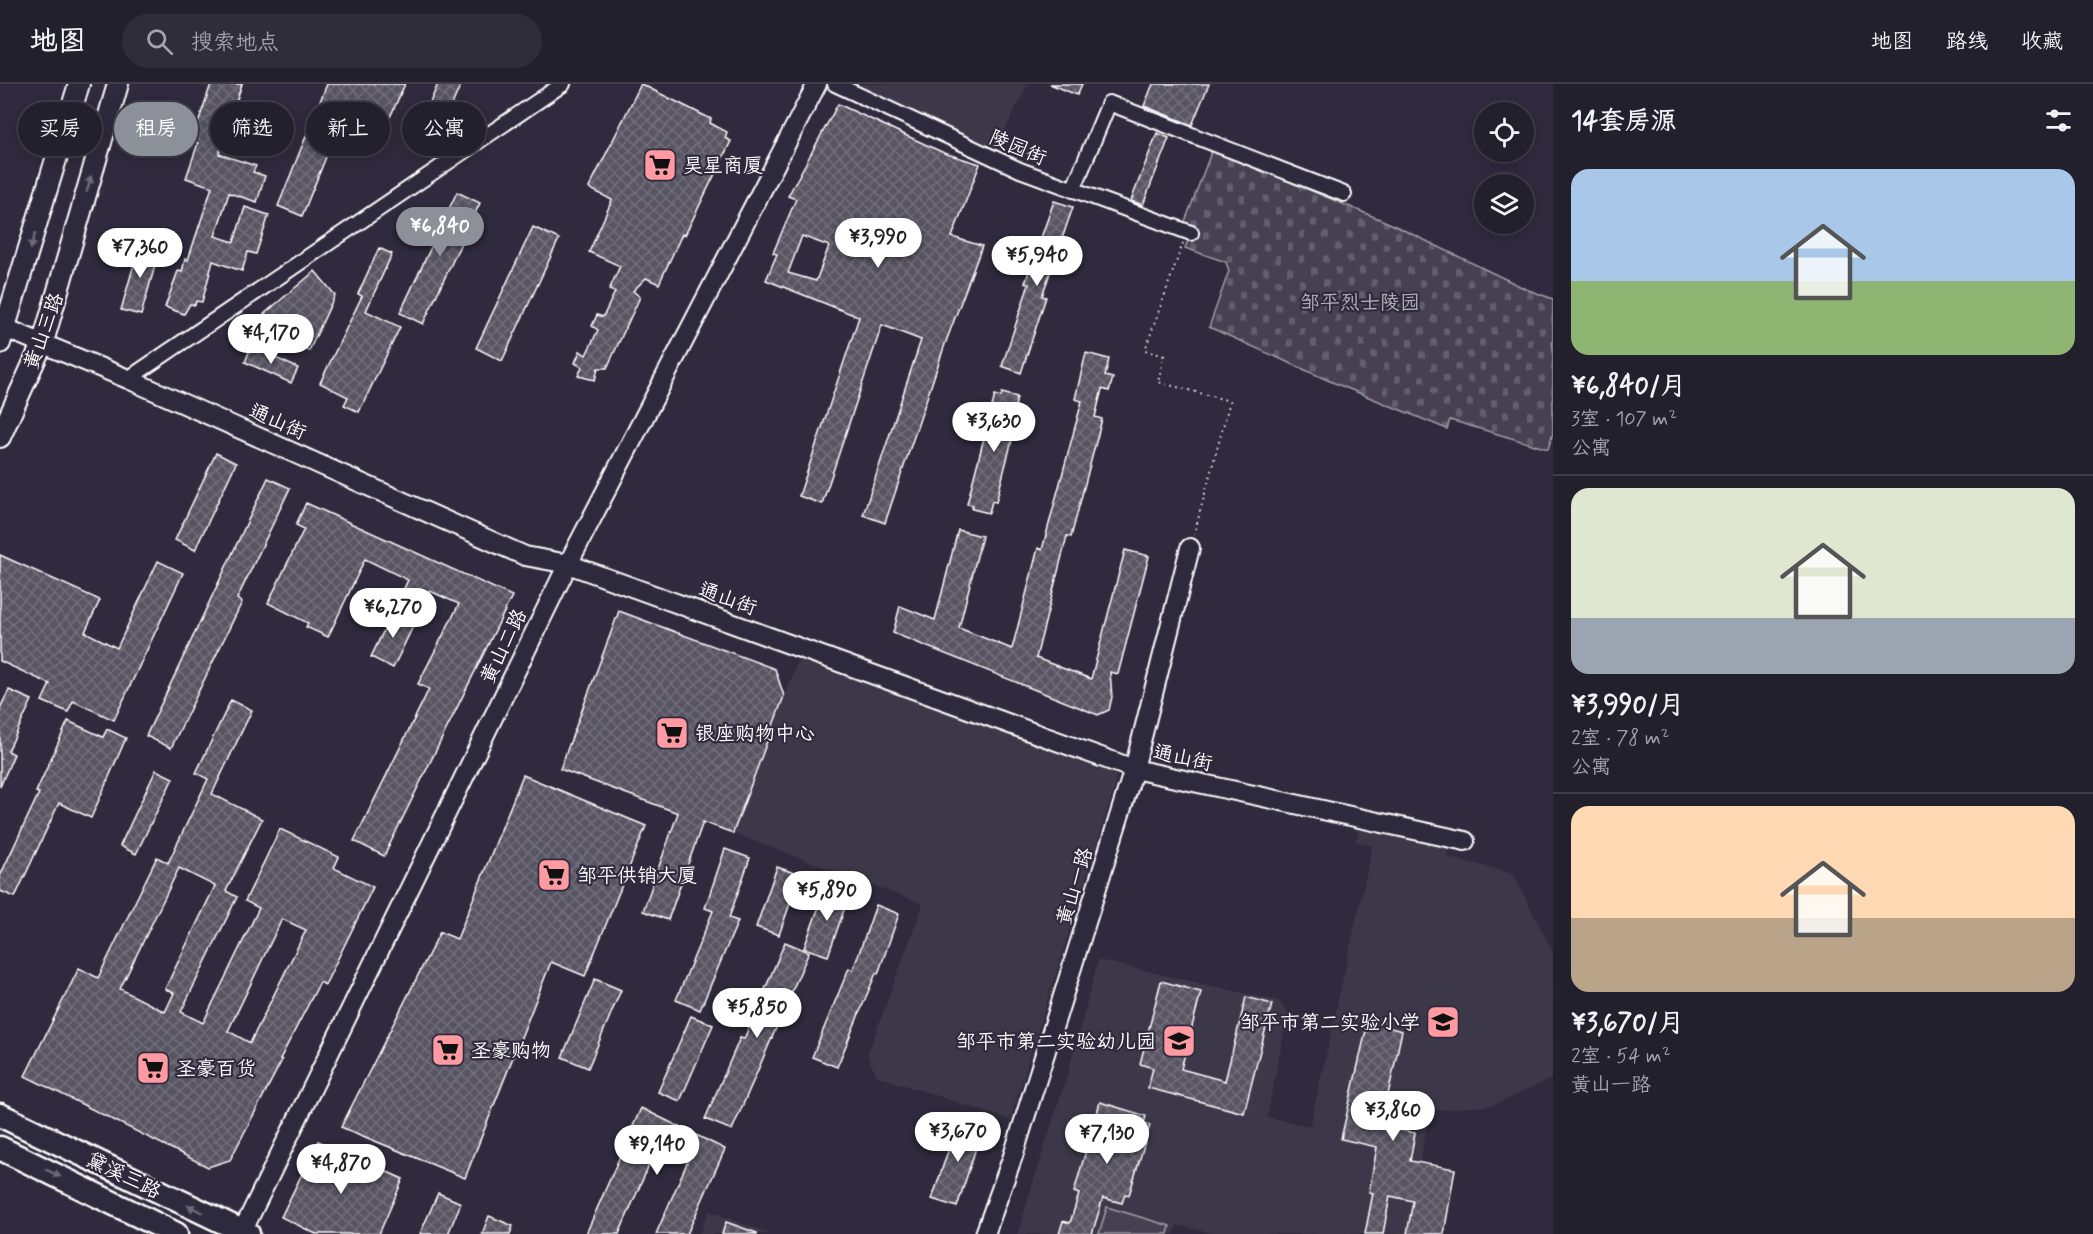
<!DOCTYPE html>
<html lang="zh">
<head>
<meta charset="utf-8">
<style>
	:root { --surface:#23202e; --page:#2f2d3a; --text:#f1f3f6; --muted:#a3a3aa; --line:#403e4a; --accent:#8c9099 }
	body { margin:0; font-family:Mynerve,"LXGW WenKai TC",sans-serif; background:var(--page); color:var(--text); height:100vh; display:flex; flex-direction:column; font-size:22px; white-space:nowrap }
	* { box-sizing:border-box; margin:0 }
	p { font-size:20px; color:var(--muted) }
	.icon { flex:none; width:33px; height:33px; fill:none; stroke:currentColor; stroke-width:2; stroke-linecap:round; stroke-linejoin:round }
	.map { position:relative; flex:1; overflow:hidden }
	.panel { display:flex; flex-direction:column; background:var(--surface); width:540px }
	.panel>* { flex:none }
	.guide { position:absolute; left:18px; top:18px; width:570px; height:54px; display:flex; gap:12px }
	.tools { position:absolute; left:1474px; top:18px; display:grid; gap:12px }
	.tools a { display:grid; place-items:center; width:60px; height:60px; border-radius:50%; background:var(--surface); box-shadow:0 3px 15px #0003,0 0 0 2px var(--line); font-size:30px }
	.price { position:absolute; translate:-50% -51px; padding:0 14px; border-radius:21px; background:#fff; color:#222; font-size:20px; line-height:39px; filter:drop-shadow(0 2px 3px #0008) }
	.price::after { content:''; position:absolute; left:50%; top:36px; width:18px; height:14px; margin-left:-9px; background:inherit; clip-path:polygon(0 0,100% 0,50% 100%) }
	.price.current { background:var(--accent); color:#fff }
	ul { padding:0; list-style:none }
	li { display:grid; align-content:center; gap:12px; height:318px; padding:0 18px }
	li+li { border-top:2px solid var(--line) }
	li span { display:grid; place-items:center; height:186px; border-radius:18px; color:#555 }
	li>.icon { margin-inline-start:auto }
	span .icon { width:108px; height:108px; fill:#fffc; stroke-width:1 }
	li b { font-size:26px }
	h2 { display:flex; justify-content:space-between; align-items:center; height:72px; padding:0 18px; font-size:26px }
	.tag { padding:0 21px; border-radius:27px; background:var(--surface); box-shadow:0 3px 15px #0003,0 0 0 2px var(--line); font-size:21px; line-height:54px }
	.tag.current { background:var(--accent); color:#fff }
	header { display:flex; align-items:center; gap:36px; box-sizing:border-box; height:84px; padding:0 30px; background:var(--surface); border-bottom:2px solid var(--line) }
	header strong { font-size:28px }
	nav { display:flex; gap:33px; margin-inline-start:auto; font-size:21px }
	.search { width:420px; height:54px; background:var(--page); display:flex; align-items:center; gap:15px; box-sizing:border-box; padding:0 21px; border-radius:33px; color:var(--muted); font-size:22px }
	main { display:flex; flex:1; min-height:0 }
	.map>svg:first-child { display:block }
	.built { fill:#3c3749 }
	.grass { fill:#464152; stroke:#a2a0a8; stroke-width:1.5 }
	.cemetery { fill:url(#cemetery-stones); stroke:#a2a0a8; stroke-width:1.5 }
	.building { fill:url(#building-cross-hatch); stroke:#fff; stroke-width:1.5; fill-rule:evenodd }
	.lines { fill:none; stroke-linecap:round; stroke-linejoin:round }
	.minor-casing { stroke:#fff; stroke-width:18 }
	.tertiary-casing { stroke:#fff; stroke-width:22 }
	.secondary-casing { stroke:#fff; stroke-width:24 }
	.primary-casing { stroke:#fff; stroke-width:27 }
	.path { stroke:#fff; stroke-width:2; stroke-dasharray:1.5 4.5; stroke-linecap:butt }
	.minor { stroke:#2f2a3d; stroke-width:14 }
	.tertiary { stroke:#2f2a3d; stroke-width:18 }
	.secondary { stroke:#2f2a3d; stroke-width:20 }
	.primary { stroke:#2f2a3d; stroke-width:22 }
	.oneway { fill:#6d6a77 }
	.labels { text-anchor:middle; stroke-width:4.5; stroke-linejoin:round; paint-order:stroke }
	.street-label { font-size:20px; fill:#fff; stroke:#2f2a3d }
	.poi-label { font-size:20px; fill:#fff; stroke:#2f2a3d; text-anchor:start }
	.park-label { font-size:20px; fill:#b5b3ba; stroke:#2f2a3d }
</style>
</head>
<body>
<header>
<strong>地图</strong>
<div class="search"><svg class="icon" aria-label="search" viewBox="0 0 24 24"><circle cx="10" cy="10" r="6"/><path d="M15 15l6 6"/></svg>搜索地点</div>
<nav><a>地图</a><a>路线</a><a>收藏</a></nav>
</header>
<main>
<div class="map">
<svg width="1553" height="1150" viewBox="0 0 1553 1150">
	<defs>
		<pattern id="cemetery-stones" width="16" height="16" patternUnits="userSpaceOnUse" patternTransform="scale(1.5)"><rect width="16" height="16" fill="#464152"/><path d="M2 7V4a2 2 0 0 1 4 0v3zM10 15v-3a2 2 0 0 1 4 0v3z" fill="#625e6c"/></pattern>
		<pattern id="building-cross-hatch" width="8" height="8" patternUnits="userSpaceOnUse" patternTransform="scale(1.5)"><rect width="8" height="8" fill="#595564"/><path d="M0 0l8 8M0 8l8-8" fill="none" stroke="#726e7b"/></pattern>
	</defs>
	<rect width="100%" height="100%" fill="#2f2a3d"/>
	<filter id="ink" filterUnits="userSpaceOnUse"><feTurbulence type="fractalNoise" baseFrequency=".0167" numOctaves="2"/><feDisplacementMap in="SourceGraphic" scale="12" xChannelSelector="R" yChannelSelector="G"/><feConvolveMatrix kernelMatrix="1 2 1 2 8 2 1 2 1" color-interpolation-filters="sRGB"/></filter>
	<g filter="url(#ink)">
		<g class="built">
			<path d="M854 0H1028L995 67 966 55Z"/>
			<path d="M800 571 1108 682 1115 690V702L1010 1036 877 992 867 972 923 820 733 749Z"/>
			<path d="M1359 743 1449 763 1447 773 1513 789 1553 868V994L1494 1021 1430 1027 1406 1150H1216L1177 1141 1174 1150H1017L1069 985 1098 876 1279 917 1288 929 1267 1033 1310 1042 1372 765 1371 761 1356 758Z"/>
			<path d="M709 1127 770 1150H699Z"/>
		</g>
		<path class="grass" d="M1107 1123 1170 1142 1168 1150H1099Z"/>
		<path class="cemetery" d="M1212 66 1389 139 1526 205 1553 215V349L1548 365 1450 336 1447 345 1332 298 1209 243 1229 187 1226 178 1185 164 1191 149 1184 140Z"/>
		<g class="building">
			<path d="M211 0H242L219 70 256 82 253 88 265 92 257 118 229 109 215 152 234 158 245 123 269 131 256 170 248 168 242 187 213 177 202 218 196 217 195 221 190 220 184 230 165 223 178 187 182 188 185 175 188 176 212 103 186 94 198 59 192 57Z"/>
			<path d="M327 0H405L386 42 346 24 302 132 278 122Z"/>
			<path d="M438 0H461L434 62 415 53Z"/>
			<path d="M641 0 711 35 710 39 727 48 725 54 731 57 685 151 682 150 659 200 646 194 633 207 640 213 607 284H598L595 296 578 292 582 283 575 279 580 267 586 271 598 246 592 242 597 231 603 233 615 208 609 206 620 182 589 168 612 116 589 104Z"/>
			<path d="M1050 0H1082L1077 11Z"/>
			<path d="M1153 0H1209L1192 41 1144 22Z"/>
			<path d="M838 20 944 69 980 80 952 153 982 162 944 263 885 439 863 431 921 256 882 241 822 420 799 412 859 233 766 196 777 170 773 169 796 115 788 112ZM802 152 829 162 816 197 788 189Z"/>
			<path d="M1157 49 1169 54 1143 121 1131 117Z"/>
			<path d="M457 108 480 119 423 240 400 229Z"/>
			<path d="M1054 117 1073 123 1042 212 1046 213 1021 289 1002 282 1029 200 1025 199Z"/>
			<path d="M533 143 559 155 502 277 476 264Z"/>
			<path d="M140 159 160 164 141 231 121 226Z"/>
			<path d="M379 164 392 170 366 227 400 243 359 328 344 321 348 313 320 299 362 212 358 210Z"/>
			<path d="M315 187 335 211 309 267 289 258 264 230Z"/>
			<path d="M251 263 298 284 291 299 245 278Z"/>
			<path d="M1086 269 1109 275 1105 292 1113 294 1109 307 1102 305 1095 333 1102 335 1071 453 1067 452 1036 574 1091 595 1125 466 1149 472 1118 590 1110 588 1112 613 1109 626 1098 631 893 549 900 522 935 536 958 446 982 452 959 544 1012 565 1038 464 1042 466 1082 317 1075 315Z"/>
			<path d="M1002 309 1017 313 1014 328 1019 329 996 418 992 417 989 429 972 425 973 421 967 420 995 311 1001 313Z"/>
			<path d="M216 369 236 379 195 466 175 456Z"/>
			<path d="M268 394 290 404 237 515 242 518 171 664 146 652Z"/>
			<path d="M306 419 512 512 384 772 354 757 429 605 418 600 459 520 430 507 393 584 371 573 408 496 365 475 328 553 306 543 308 539 268 519 304 445 296 441Z"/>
			<path d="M0 471 100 516 85 548 117 564 158 477 183 489 114 636 73 617 68 628 42 617 50 600 0 577Z"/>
			<path d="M619 527 775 585 784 612 733 749 703 738 668 836 643 827 678 729 560 685Z"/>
			<path d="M9 606 32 616 8 667 14 670 0 703V624Z"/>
			<path d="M231 616 252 626 212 710 262 735 226 807 237 813 181 928 203 939 259 824 245 817 280 745 339 773 334 784 373 803 325 901 320 898 280 975 282 976 230 1076 208 1083 25 992 79 884 98 894 157 773 168 779 208 695 196 689ZM179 784 215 802 165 905 174 909 165 928 120 905ZM282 835 306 846 250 959 228 947Z"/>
			<path d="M68 637 103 653 107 645 126 654 91 734 59 719 15 813 0 807V792L39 709 36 708Z"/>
			<path d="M156 686 173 694 136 770 120 762Z"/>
			<path d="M523 691 646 742 585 892 551 878 465 1094 341 1043 440 848 457 855Z"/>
			<path d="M725 765 750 774 729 834 738 837 700 926 676 916 713 827 705 824Z"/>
			<path d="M777 783 800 791 779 851 756 843Z"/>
			<path d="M826 803 849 812 828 872 804 864Z"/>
			<path d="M876 821 899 830 878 890 876 889 837 983 812 973 849 884 853 886Z"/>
			<path d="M785 858 809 868 732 1046 705 1035 740 954 744 955Z"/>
			<path d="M595 895 621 906 588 984 562 973Z"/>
			<path d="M1161 897 1201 908 1181 985 1225 997 1246 913 1272 920 1244 1029 1148 1004 1153 984 1140 980Z"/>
			<path d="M691 932 713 941 680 1017 658 1008Z"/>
			<path d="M1369 933 1388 938 1387 943 1402 947 1381 1042 1415 1049 1410 1077 1455 1085 1444 1150H1407L1413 1117 1390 1112 1383 1150H1365L1373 1109 1369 1108 1377 1063 1341 1055Z"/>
			<path d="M1100 1018 1146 1032 1144 1039 1150 1041 1129 1111 1125 1110 1122 1119 1103 1114 1092 1150H1059L1063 1137 1070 1139 1079 1110 1074 1108Z"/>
			<path d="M641 1024 725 1065 687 1150H656L690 1072 659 1058 619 1150H586Z"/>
			<path d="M959 1034 983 1042 957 1123 932 1115Z"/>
			<path d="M318 1057 403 1095 379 1150H316L281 1133Z"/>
			<path d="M438 1109 461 1119 448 1150H420Z"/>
			<path d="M489 1132 513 1142 510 1150H482Z"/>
			<path d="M726 1138 757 1149V1150H722Z"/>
		</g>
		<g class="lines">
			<defs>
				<g id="minor">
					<path d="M835 0 1020 86 1191 149"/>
					<path d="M1073 106 1109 19 1344 110"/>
					<path d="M128 295 563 0"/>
				</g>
				<g id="tertiary">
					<path d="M0 242 128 295 525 472 568 480 1134 685 1465 757"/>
					<path d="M241 1150 568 480 817 0"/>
					<path d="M985 1150 1013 1072 1134 685 1190 464"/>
				</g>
				<g id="secondary">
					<path d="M0 259 79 0"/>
					<path d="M0 353 43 258 118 0"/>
				</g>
				<g id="primary">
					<path d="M0 1031 248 1150"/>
					<path d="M0 1064 176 1150"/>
				</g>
			</defs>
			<use href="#minor" class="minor-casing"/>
			<use href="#tertiary" class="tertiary-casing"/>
			<use href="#secondary" class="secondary-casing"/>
			<use href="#primary" class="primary-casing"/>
			<path class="path" d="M1183 159 1145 266 1164 272 1158 298 1230 317 1194 450"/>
			<use href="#minor" class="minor"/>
			<use href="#tertiary" class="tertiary"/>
			<use href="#secondary" class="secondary"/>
			<use href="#primary" class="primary"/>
		</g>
		<defs><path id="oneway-solid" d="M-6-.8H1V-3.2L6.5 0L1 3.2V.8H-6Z" transform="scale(1.5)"/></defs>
		<g class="oneway">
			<use href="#oneway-solid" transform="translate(89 100) rotate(-74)"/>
			<use href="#oneway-solid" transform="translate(33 157) rotate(107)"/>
			<use href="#oneway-solid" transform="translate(53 1089) rotate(26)"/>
			<use href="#oneway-solid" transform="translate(195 1125) rotate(-154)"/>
		</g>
	</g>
	<defs>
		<symbol id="supermarket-square" viewBox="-11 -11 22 22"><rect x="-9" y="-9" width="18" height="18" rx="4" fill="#ff9aa2" stroke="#2f2a3d"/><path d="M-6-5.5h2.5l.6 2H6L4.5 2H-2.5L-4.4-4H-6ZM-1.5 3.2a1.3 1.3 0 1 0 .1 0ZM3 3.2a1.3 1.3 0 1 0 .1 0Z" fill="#111"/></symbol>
		<symbol id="school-square" viewBox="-11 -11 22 22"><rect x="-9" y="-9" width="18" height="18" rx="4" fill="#ff9aa2" stroke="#2f2a3d"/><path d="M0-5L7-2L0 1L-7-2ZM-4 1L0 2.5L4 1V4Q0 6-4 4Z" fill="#111"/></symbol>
	</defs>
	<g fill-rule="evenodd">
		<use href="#supermarket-square" x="641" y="62" width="38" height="38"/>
		<use href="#supermarket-square" x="653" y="630" width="38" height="38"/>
		<use href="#supermarket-square" x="535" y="772" width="38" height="38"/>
		<use href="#school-square" x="1424" y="919" width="38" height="38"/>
		<use href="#school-square" x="1160" y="938" width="38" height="38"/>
		<use href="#supermarket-square" x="429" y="947" width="38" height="38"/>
		<use href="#supermarket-square" x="134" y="965" width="38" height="38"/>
	</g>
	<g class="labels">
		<g class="street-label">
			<text transform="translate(1018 63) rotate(23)" y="7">陵园街</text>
			<text transform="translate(43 247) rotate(-70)" y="7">黄山三路</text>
			<text transform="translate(278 337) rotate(24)" y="7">通山街</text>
			<text transform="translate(728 514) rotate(20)" y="7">通山街</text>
			<text transform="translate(503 562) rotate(-64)" y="7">黄山二路</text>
			<text transform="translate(1183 673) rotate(12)" y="7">通山街</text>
			<text transform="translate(1074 802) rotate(-73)" y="7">黄山一路</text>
			<text transform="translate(124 1091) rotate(26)" y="7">黛溪三路</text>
		</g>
		<g class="poi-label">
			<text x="683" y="88">昊星商厦</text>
			<text x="695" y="656">银座购物中心</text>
			<text x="577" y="798">邹平供销大厦</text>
			<text x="1420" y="945" text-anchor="end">邹平市第二实验小学</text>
			<text x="1156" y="964" text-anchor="end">邹平市第二实验幼儿园</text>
			<text x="471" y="973">圣豪购物</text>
			<text x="176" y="991">圣豪百货</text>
		</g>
		<g class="park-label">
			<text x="1360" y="225">邹平烈士陵园</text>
		</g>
	</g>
</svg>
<div class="tools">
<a><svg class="icon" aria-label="locate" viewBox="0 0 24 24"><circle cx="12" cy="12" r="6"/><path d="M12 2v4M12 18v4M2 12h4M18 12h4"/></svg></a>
<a><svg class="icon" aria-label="layers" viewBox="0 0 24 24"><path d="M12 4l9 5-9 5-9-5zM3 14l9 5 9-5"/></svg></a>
</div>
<b class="price current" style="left:440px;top:174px">¥6,840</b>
<b class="price" style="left:878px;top:185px">¥3,990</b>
<b class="price" style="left:140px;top:195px">¥7,360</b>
<b class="price" style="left:1037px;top:203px">¥5,940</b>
<b class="price" style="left:271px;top:281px">¥4,170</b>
<b class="price" style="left:994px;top:369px">¥3,630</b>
<b class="price" style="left:393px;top:555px">¥6,270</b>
<b class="price" style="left:827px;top:838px">¥5,890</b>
<b class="price" style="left:757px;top:955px">¥5,850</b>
<b class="price" style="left:1393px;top:1058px">¥3,860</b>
<b class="price" style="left:958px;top:1079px">¥3,670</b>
<b class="price" style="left:1107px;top:1081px">¥7,130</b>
<b class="price" style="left:657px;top:1092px">¥9,140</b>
<b class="price" style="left:341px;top:1111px">¥4,870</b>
<div class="guide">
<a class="tag">买房</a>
<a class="tag current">租房</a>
<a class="tag">筛选</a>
<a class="tag">新上</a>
<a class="tag">公寓</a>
</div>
</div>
<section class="panel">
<h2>14套房源<svg class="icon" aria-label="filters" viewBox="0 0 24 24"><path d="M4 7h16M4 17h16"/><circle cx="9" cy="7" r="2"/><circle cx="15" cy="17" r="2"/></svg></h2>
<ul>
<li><span style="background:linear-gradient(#a9c7e8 60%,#8fb573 0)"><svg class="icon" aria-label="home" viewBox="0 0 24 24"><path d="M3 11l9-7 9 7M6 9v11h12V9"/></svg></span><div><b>¥6,840/月</b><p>3室 · 107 m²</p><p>公寓</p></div></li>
<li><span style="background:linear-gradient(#dfe7d0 70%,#9aa5b1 0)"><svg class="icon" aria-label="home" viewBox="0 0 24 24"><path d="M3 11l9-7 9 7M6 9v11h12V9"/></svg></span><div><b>¥3,990/月</b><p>2室 · 78 m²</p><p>公寓</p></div></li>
<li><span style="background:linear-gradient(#ffd9b3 60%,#b9a48a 0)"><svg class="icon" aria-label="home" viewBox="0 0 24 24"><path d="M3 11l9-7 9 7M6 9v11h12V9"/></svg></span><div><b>¥3,670/月</b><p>2室 · 54 m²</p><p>黄山一路</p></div></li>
</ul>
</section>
</main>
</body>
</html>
